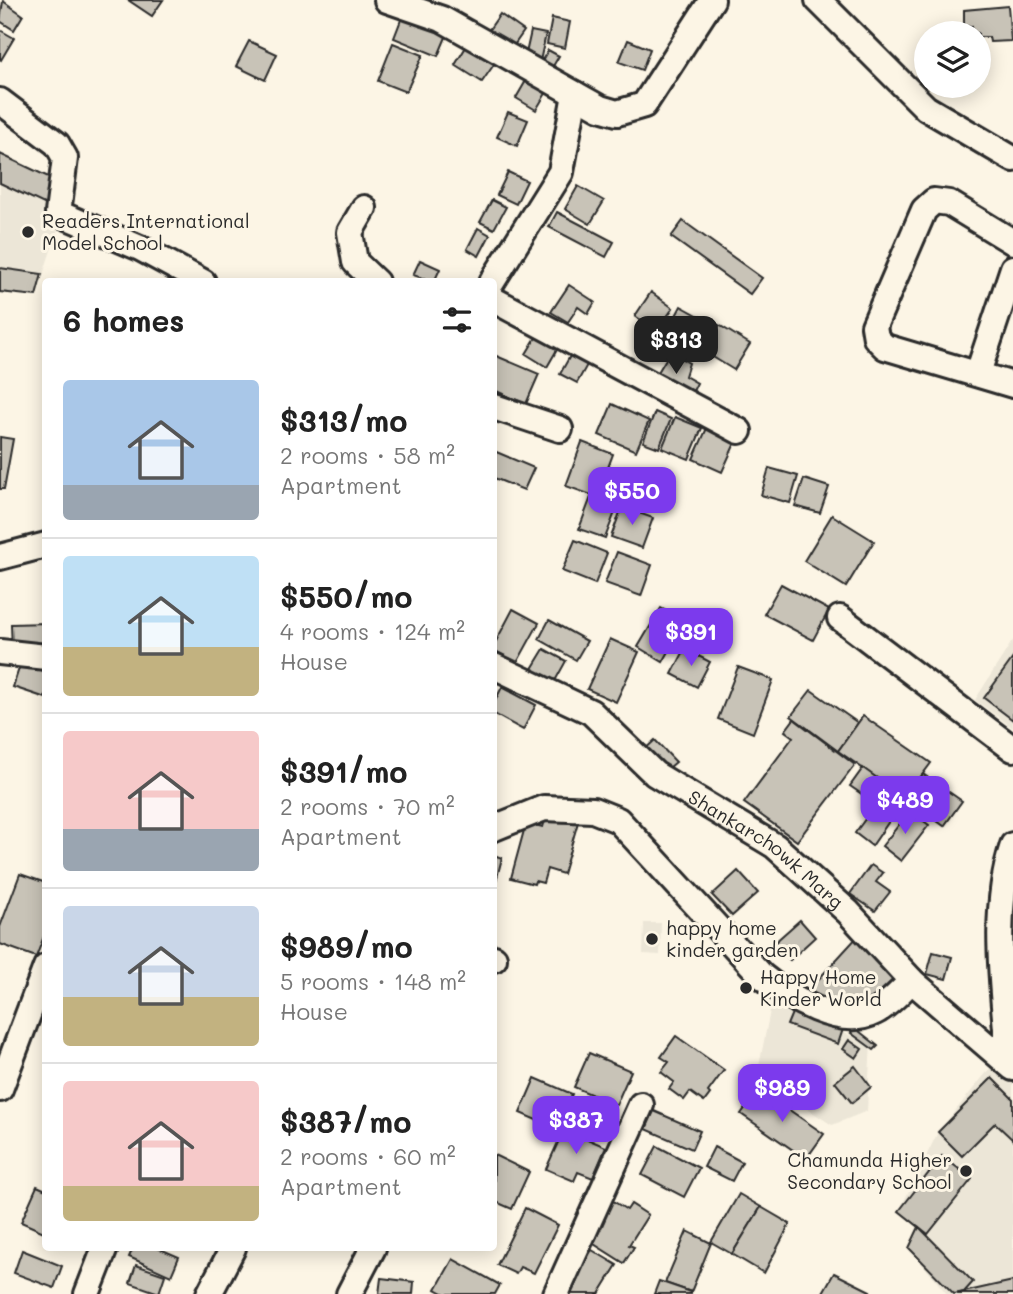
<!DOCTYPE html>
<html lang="en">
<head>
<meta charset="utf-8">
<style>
	:root { --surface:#fff; --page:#f2f2f2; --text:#222; --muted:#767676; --line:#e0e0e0; --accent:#7c3aed }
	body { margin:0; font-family:Mali,sans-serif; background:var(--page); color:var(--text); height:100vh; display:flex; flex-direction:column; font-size:26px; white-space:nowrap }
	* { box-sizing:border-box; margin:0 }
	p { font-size:23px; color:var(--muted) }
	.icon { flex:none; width:38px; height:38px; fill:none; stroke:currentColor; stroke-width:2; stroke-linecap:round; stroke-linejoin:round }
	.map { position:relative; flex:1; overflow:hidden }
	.details { position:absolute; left:42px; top:278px; width:455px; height:973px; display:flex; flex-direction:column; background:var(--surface); border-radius:7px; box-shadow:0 4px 18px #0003 }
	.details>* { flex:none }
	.tools { position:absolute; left:914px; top:21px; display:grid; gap:14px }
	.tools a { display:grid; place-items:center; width:77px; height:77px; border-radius:50%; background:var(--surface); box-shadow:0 4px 18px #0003; font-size:35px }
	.price { position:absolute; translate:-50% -60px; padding:0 16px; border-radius:14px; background:var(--accent); color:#fff; font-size:23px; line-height:46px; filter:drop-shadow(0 2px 4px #0008) }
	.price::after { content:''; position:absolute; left:50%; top:42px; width:21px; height:16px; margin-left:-10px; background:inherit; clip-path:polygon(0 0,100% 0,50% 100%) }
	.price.current { background:#222; color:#fff }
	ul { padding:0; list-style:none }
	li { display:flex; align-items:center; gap:21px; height:175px; padding:0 21px }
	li+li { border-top:2px solid var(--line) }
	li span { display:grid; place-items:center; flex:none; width:196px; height:140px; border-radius:7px; color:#555 }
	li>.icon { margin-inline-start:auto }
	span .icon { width:84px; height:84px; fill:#fffc; stroke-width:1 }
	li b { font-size:30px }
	h2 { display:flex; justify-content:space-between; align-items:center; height:84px; padding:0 21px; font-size:30px }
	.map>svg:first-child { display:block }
	.built { fill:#ece6d7 }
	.building { fill:#c8c3b7; stroke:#2b2b2b; stroke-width:2 }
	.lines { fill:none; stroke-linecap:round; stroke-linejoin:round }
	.street-casing { stroke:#2b2b2b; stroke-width:30 }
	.street { stroke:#fcf5e5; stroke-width:24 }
	.poi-dot { fill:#2b2b2b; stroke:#fcf5e5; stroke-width:2.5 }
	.labels { text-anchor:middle; stroke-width:6; stroke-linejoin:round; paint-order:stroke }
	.poi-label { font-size:19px; fill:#2b2b2b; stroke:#fcf5e5; text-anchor:start }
	.street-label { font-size:19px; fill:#2b2b2b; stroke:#fcf5e5 }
</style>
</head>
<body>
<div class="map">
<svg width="1013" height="1294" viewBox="0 0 1013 1294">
	<rect width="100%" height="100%" fill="#fcf5e5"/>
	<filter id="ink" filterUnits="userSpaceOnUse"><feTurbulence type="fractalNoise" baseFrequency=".0143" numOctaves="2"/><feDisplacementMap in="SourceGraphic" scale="14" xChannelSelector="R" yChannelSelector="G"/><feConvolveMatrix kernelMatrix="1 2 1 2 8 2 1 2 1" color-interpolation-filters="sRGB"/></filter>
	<g filter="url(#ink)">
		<g class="built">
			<path d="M0 154 71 189 36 296 0 292Z"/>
			<path d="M1013 640V728L975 700Z"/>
			<path d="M644 923H661L660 955 643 954Z"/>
			<path d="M771 1006 871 1043 867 1111 832 1125 757 1076Z"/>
			<path d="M1000 1056 1013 1069V1294H947L909 1248 919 1227 899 1211 938 1132Z"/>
		</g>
		<g class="building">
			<path d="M128 0H163L152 16Z"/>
			<path d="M3 1 23 15 14 30 0 21Z"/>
			<path d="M1008 6 1011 41 990 42 989 37H978V33H972V26L964 27V10Z"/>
			<path d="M404 12 449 30 438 56 394 38Z"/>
			<path d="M500 14 524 31 510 51 486 34Z"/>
			<path d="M552 18 570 22 565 48 547 44Z"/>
			<path d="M0 30 14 38 1 60 0 59Z"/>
			<path d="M531 31 546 34 540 61 525 58Z"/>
			<path d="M628 40 650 49 642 70 619 62Z"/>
			<path d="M249 41 277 54 265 80 236 66Z"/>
			<path d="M469 42 497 60 482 82 455 65Z"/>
			<path d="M393 43 423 55 406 92 378 81Z"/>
			<path d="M548 50 559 56 549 73 538 67Z"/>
			<path d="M527 79 548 90 536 110 516 98Z"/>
			<path d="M508 112 528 120 517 146 497 137Z"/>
			<path d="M0 154 57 181 46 205 0 183Z"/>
			<path d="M508 172 527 181 516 204 497 195Z"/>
			<path d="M578 186 604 201 590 224 565 209Z"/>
			<path d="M492 200 506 207 494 229 480 222Z"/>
			<path d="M557 212 614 242 606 257 549 227Z"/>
			<path d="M683 221 762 278 750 294 671 237Z"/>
			<path d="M478 228 490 235 479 256 467 249Z"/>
			<path d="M420 260 440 269 434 282 413 275Z"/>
			<path d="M0 268 42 274 36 296 0 292Z"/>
			<path d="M569 285 595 302 588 314 578 307 568 322 551 312Z"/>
			<path d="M651 292 673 308 657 331 635 316Z"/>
			<path d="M681 306 708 321 694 347 667 333Z"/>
			<path d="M719 325 750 344 734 370 703 351Z"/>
			<path d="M541 329 562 341 547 367 526 354Z"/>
			<path d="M575 347 592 356 577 383 560 374Z"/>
			<path d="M670 352 689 363 685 376 697 383 689 399 654 379Z"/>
			<path d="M494 355 539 374 526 404 494 390Z"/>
			<path d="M612 404 649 421 636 451 599 435Z"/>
			<path d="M655 412 671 419 659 448 643 442Z"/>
			<path d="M675 417 702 428 689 459 662 448Z"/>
			<path d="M707 428 736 441 722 472 693 459Z"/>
			<path d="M0 437 13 439 4 489H0Z"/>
			<path d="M582 442 613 454 597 497 566 486Z"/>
			<path d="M494 451 534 468 524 490 494 478Z"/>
			<path d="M769 468 798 476 790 503 761 495Z"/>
			<path d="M804 479 829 487 820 513 795 506Z"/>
			<path d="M591 497 617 507 605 538 579 529Z"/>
			<path d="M622 507 653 518 642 548 611 537Z"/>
			<path d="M832 515 874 541 846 587 804 561Z"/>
			<path d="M575 540 607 553 595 584 562 571Z"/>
			<path d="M617 552 652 565 641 596 605 583Z"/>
			<path d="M781 584 829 610 813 640 764 614Z"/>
			<path d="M661 608 686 622 663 662 638 647Z"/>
			<path d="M513 609 539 623 517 663 494 650V645Z"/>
			<path d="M549 620 587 641 576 660 539 639Z"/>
			<path d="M46 623V649L12 650 11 624Z"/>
			<path d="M610 639 639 652 616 702 587 689Z"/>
			<path d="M544 649 566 661 550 690 527 677Z"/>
			<path d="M685 649 710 662 697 687 672 674Z"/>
			<path d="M1013 658V720L984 698Z"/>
			<path d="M22 659 46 667V698L13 687Z"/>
			<path d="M738 667 773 680 753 733 718 719Z"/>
			<path d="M502 687 536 705 523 730 494 714V703Z"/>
			<path d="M811 690 858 723 838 751 791 716Z"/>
			<path d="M863 716 931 763 905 798 838 751Z"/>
			<path d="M794 719 855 765 797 841 744 803 793 737 785 731Z"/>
			<path d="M655 740 676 762 663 773 643 751Z"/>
			<path d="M863 768 905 798 872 846 855 833 876 804 850 786Z"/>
			<path d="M923 774 962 801 944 826 905 798Z"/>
			<path d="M910 811 929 825 901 861 882 846Z"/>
			<path d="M547 814 578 822 563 874 547 869 543 883 535 881 534 884 511 878 526 823 543 827Z"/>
			<path d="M494 855 502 858 494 889Z"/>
			<path d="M871 865 883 873 876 882 890 892 875 911 850 894Z"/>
			<path d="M738 871 758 893 732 916 712 895Z"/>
			<path d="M20 874 46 883V931L36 957 0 944V927Z"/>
			<path d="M800 920 815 937 790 960 774 943Z"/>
			<path d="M858 936 895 982 872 1003 852 1008 804 995Z"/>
			<path d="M933 952 952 957 946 979 927 974Z"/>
			<path d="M794 1008 844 1026 838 1044 787 1025Z"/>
			<path d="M855 1028 878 1046 874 1050 851 1033Z"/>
			<path d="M676 1036 724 1070 708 1092 710 1094 704 1102 690 1092 684 1100 669 1089 674 1082 661 1072 669 1062 661 1057Z"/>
			<path d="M849 1040 862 1049 856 1058 843 1049Z"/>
			<path d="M589 1053 631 1071 616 1105 574 1087Z"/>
			<path d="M855 1066 871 1087 852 1103 835 1082Z"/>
			<path d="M535 1078 572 1094 557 1129 520 1113Z"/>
			<path d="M992 1078 1013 1099V1140L995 1123 962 1156 938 1132Z"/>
			<path d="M759 1089 824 1134 806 1159 741 1114Z"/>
			<path d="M654 1111 700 1131 692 1149 646 1129Z"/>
			<path d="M564 1129 606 1147 593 1178 578 1172 574 1181 546 1169Z"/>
			<path d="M657 1146 699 1168 684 1197 642 1175Z"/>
			<path d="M714 1147 742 1162 732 1181 704 1167Z"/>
			<path d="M494 1155 529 1172 512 1209 494 1201Z"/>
			<path d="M942 1156 972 1179 928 1234 899 1211Z"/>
			<path d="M37 1186 46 1190V1233L21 1222Z"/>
			<path d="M739 1194 761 1207 732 1254 711 1242Z"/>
			<path d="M613 1201 627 1210 631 1204 648 1215 629 1245 634 1247 624 1263 586 1239Z"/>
			<path d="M761 1207 790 1224 764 1273 732 1254Z"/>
			<path d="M525 1208 558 1225 534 1273 520 1267 516 1274 497 1265Z"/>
			<path d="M919 1227 973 1282 964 1292 954 1294 909 1248Z"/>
			<path d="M687 1231 711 1243 691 1292 665 1283Z"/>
			<path d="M133 1248H158L179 1257 171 1276 129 1257Z"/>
			<path d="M22 1250 62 1266 54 1288 14 1273Z"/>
			<path d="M592 1250 617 1265 599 1294H561Z"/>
			<path d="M453 1259 500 1285 495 1294H445L436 1289Z"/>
			<path d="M136 1265 165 1275 159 1293 130 1283Z"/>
			<path d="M834 1273 870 1291 868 1294H822Z"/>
			<path d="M381 1278 414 1282 413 1294H379Z"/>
			<path d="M659 1281 691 1292V1294H654Z"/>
			<path d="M1013 1281V1294H957L964 1292Z"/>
		</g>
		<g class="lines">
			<defs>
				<g id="street">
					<path d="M387 0 442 19 600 108 617 113 644 105 712 0"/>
					<path d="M818 0 926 108 1013 159"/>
					<path d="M0 101 57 144 65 158 58 213 140 248 203 282"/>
					<path d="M364 208 350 232 355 262 376 282"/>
					<path d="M1013 242 949 203 934 201 924 210 874 326 876 338 885 347 1013 385"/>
					<path d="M492 282 561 172 575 94"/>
					<path d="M494 300 739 431"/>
					<path d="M978 373 1013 268"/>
					<path d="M494 407 560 429"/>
					<path d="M0 557 46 545"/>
					<path d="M840 618 1013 749"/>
					<path d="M0 652 46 657"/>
					<path id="s1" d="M494 666 591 712 655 774 775 846 848 912 912 981 1013 1068"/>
					<path d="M494 828 544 808 593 810 618 820 762 976C789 998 840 1030 875 1012 888 1006 901 990 912 981"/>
					<path d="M494 959V958"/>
					<path d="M1009 1064C1004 993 990 914 1013 845"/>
					<path d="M0 1089 46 967"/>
					<path d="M87 1294 105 1248"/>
					<path d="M209 1294 233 1248"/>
					<path d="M349 1294 373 1248"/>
					<path d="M556 1294 641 1105"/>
				</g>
			</defs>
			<use href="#street" class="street-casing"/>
			<use href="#street" class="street"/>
		</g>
	</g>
	<g class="poi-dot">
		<circle cx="28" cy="232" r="7"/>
		<circle cx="652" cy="939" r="7"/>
		<circle cx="746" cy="988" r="7"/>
		<circle cx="966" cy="1171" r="7"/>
	</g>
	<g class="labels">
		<g class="poi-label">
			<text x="42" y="228">Readers International<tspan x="42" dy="22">Model School</tspan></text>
			<text x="666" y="935">happy home<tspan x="666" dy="22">kinder garden</tspan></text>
			<text x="760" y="984">Happy Home<tspan x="760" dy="22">Kinder World</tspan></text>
			<text x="952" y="1167" text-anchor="end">Chamunda Higher<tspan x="952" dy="22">Secondary School</tspan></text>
		</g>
		<g class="street-label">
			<text dy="7" stroke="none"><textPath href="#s1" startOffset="331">Shankarchowk Marg</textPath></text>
		</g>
	</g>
</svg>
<div class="tools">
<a><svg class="icon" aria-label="layers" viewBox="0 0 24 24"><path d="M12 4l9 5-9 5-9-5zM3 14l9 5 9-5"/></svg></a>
</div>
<b class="price current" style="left:676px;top:376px">$313</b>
<b class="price" style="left:632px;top:527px">$550</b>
<b class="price" style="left:691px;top:668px">$391</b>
<b class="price" style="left:905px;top:836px">$489</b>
<b class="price" style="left:782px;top:1124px">$989</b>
<b class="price" style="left:576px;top:1156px">$387</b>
<section class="details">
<h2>6 homes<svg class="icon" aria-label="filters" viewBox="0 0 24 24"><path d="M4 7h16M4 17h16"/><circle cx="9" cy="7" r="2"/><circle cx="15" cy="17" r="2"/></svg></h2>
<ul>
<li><span style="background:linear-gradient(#a9c7e8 75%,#9aa5b1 0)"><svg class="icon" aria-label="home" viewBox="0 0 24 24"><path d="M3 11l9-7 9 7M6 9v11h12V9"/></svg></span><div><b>$313/mo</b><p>2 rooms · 58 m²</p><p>Apartment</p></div></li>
<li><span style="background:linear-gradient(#bfe0f5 65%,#c2b280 0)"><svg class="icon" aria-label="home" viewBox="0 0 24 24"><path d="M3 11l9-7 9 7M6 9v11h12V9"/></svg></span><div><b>$550/mo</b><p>4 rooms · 124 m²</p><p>House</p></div></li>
<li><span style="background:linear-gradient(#f6c9c9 70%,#9aa5b1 0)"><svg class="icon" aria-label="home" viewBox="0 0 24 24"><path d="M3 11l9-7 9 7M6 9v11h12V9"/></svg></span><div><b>$391/mo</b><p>2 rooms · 70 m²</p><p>Apartment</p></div></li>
<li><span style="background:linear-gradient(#c9d6e8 65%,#c2b280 0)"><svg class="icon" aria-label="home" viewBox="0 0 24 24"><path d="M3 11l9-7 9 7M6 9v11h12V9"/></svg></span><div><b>$989/mo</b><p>5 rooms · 148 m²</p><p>House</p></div></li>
<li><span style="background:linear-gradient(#f6c9c9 75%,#c2b280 0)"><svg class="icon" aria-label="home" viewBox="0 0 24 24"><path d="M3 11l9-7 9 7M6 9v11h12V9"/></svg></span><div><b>$387/mo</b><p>2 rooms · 60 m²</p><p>Apartment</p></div></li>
</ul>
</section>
</div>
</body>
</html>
